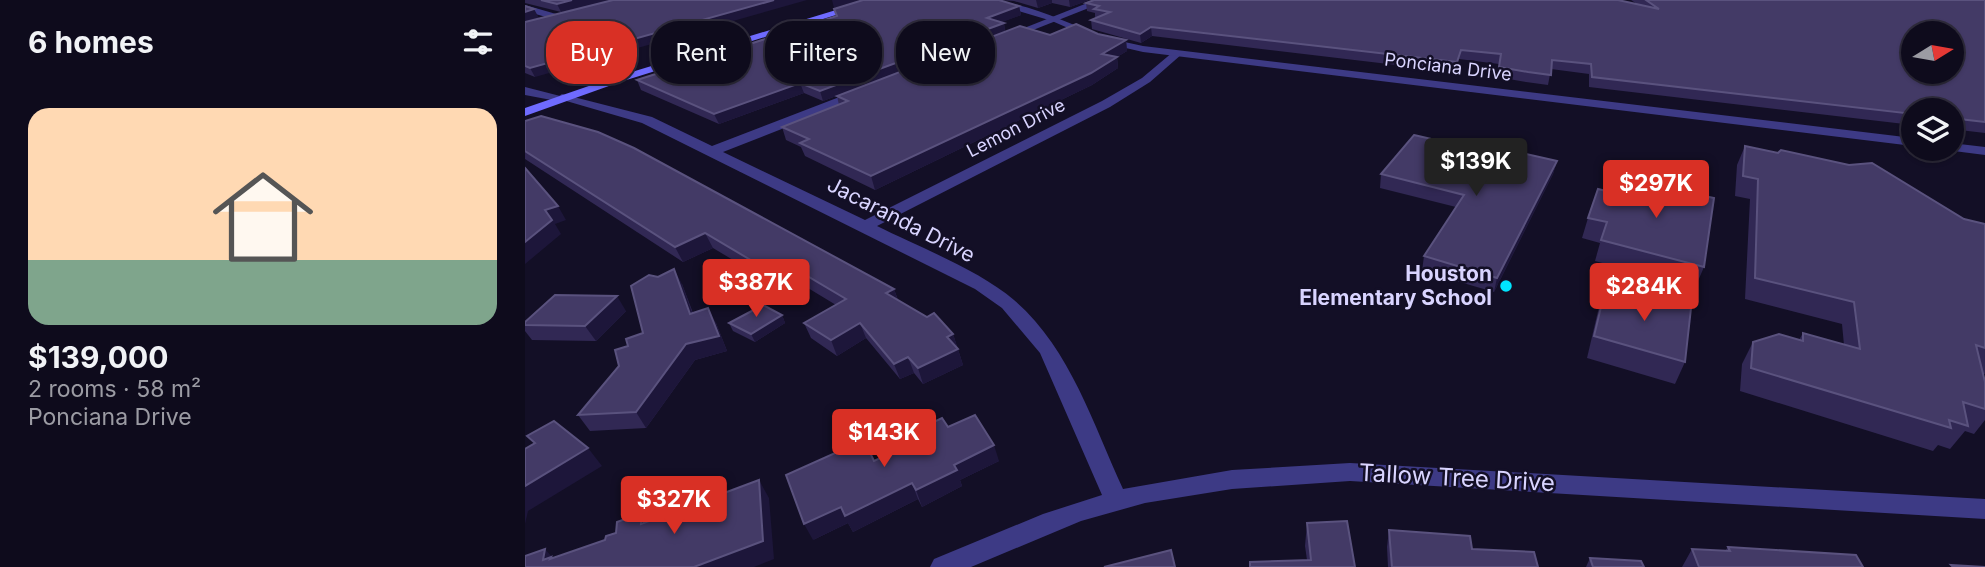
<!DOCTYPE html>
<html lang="en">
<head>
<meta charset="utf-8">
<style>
	:root { --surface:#0e0b1c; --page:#1c1929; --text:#f1f3f6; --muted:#9b9ba3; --line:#2e2b3b; --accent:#d93025 }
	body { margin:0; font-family:Inter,sans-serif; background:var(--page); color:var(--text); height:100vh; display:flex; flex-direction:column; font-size:26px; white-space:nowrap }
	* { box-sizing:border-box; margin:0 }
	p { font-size:23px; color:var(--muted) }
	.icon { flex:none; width:38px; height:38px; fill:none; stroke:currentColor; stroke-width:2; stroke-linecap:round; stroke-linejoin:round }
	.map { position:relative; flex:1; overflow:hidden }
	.side { display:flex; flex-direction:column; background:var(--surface); width:525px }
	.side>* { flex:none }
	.hud { position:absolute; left:21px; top:21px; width:665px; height:63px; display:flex; gap:14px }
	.needle { width:46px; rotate:79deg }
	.fabs { position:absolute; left:1376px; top:21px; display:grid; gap:14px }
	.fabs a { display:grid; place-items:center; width:63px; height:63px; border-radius:50%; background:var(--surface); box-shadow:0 2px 5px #0004,0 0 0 2px var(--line); font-size:35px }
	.price { position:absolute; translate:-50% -60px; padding:0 16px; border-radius:7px; background:var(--accent); color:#fff; font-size:23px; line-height:46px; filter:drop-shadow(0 2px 4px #0008) }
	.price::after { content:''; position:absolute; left:50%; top:42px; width:21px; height:16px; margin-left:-10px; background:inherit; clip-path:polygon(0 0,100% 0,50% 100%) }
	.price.on { background:#222; color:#fff }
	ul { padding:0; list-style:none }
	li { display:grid; align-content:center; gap:14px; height:371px; padding:0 28px }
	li+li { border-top:2px solid var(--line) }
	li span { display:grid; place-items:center; height:217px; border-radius:21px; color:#555 }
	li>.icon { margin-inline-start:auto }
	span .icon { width:126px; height:126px; fill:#fffc; stroke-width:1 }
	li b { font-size:30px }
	h2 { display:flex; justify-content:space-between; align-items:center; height:84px; padding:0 28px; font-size:30px }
	.chip { padding:0 24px; border-radius:28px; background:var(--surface); box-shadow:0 2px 5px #0004,0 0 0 2px var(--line); font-size:24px; line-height:63px }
	.chip.on { background:var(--accent); color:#fff }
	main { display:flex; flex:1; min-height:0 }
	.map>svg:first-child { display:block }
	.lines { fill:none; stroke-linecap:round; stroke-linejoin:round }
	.minor { fill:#3d3a85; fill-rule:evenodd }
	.tertiary { fill:#3d3a85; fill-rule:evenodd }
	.secondary { fill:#6f6bff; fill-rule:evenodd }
	.wall { fill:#312854 }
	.shaded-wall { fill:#1d163a }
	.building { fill:#433a66; stroke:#5a527e; stroke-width:2; fill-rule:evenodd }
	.poi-dot { fill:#00e5ff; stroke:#130f26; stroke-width:2.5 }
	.labels { text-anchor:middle; stroke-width:5; stroke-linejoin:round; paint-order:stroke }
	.far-street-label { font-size:18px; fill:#d9d4ff; stroke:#130f26 }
	.street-label { font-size:21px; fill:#d9d4ff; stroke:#130f26 }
	.poi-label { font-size:21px; font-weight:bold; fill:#d9d4ff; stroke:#130f26; text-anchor:end }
	.near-street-label { font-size:24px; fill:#d9d4ff; stroke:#130f26 }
</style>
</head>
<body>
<main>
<section class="side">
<h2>6 homes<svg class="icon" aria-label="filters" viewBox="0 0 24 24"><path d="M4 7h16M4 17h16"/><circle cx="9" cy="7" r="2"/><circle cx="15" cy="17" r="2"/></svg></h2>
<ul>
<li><span style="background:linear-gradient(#ffd9b3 70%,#7fa58c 0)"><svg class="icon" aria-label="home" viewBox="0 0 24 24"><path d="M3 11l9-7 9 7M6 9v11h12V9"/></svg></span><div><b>$139,000</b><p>2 rooms · 58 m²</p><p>Ponciana Drive</p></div></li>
</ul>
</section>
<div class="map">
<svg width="1460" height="567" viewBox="0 0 1460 567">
	<rect width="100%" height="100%" fill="#130f26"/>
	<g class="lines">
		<g class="minor">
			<path d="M570 0H584L488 38 479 36Z"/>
			<path d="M0 5 38 16 40 18 35 21 0 11Z"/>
			<path d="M648 52 657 54 625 82 585 107 352 226C394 247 454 270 489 300 545 348 568 424 598 489L707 470 825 463 1460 499V519L825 481 707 489 620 503 556 521 446 567H405L409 559 518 514 577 495 515 353 477 308 450 289 117 123 31 98 37 94 127 117 187 146 330 91H338V97L198 152 340 220 577 101 617 78Z"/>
		</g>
		<g class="tertiary">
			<path d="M456 0C500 0 540 23 581 37 593 41 606 43 618 46L1388 138V146L618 52 575 42 527 21Z"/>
			<path d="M0 87 43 98 37 102 0 95Z"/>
			<path d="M1426 143 1460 147V155L1421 150 1426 149Z"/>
		</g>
		<path class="secondary" d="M344 0H359L95 82 0 116V108L87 78Z"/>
	</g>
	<g class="wall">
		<path d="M0 0H87L36 12 0 3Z"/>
		<path d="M476 0H564L545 7 527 3 513 8 489 1Z"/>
		<path d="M1106 0H1460V133L1426 129V110H1388V125L1064 87V74L1026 69 1023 85 1001 82 972 77 974 64 934 59 931 72 627 36 616 43 567 29 566 20 572 18 570 17V13L562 11 561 3 1112 4Z"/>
		<path d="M494 6 496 15 476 22 479 23 480 32 298 101 279 93 194 124 116 90 112 80 312 16Z"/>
		<path d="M0 22 10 77 0 73Z"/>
		<path d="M573 34 601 40 602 51 592 57 593 68 567 85 350 190 280 156 276 147 261 140 257 127 314 105 312 96 525 35Z"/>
		<path d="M0 121 369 289 373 300 428 334 438 365 398 384 389 373 375 379 341 338 312 356 286 338 279 323 311 305 278 285 263 293 188 248 158 262 0 159Z"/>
		<path d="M1220 146 1439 219 1460 224V374H1458L1460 382V420L1449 434 1440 431 1425 449 1413 445 1408 451 1215 391 1217 364 1228 342 1274 340 1278 333 1319 345 1317 324 1220 299 1225 199 1210 196 1212 165Z"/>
		<path d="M967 153 1032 161 1028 174 969 292 897 271 899 256 931 207 855 188 856 174Z"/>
		<path d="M1073 189 1179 267 1170 288 1070 261 1075 243 1057 238 1063 218Z"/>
		<path d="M157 284 168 313 191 323 202 351 170 360 121 428 65 431 53 415 94 366 103 346 118 333Z"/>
		<path d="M1081 286 1160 362 1150 384 1062 358 1074 307Z"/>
		<path d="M101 311 71 341 7 340 0 331V322Z"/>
		<path d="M257 315 260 323 230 342 208 331 204 323Z"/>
		<path d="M423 427 474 461 435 480 437 486 397 507 393 499 328 532 323 523 288 540 397 439 394 429Z"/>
		<path d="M782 523 830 567 782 560 780 546Z"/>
		<path d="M864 530 947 549 1013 567H863L862 547Z"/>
		<path d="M1203 547 1338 567H1157L1167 549 1200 551Z"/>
		<path d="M1065 558 1119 567H1061Z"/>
	</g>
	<g class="shaded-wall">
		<path d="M47 0H87L36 12 32 4Z"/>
		<path d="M249 0H282L10 77 5 68Z"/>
		<path d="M307 0H335L309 8Z"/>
		<path d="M511 0H527V3L513 8Z"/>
		<path d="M544 0H564L545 7Z"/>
		<path d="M494 6 496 15 464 27 462 18Z"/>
		<path d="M9 9 14 18 0 22V12Z"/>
		<path d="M479 23 480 32 298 101 295 91Z"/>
		<path d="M626 27 627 36 616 43 615 34Z"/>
		<path d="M601 40 602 51 592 57 593 68 567 85 350 190 346 176Z"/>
		<path d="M275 83 279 93 194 124 189 114Z"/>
		<path d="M1032 161 1028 174 969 292 972 278Z"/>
		<path d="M33 206 41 220 30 224 36 234 0 264V242L20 210Z"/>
		<path d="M180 233 188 248 158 262 150 247Z"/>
		<path d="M149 269 157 284 173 329 165 314Z"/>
		<path d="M272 270 278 285 263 293 256 278Z"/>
		<path d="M369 289 374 304 361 293Z"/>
		<path d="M92 296 101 311 71 341 60 326Z"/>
		<path d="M183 308 191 323 202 351 170 360 121 428 111 412Z"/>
		<path d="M257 315 260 323 230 342 226 334Z"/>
		<path d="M335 323 341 338 312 356 306 340Z"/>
		<path d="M428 334 438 365 398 384 393 368 422 337Z"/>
		<path d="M383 357 389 373 375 379 369 364Z"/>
		<path d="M469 445 474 461 435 480 437 486 397 507 391 490 429 465Z"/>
		<path d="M63 448 77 466 3 511 0 524V486Z"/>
		<path d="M234 480 244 498 249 559 229 567H169Z"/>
		<path d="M387 483 393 499 328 532 323 523 288 540 279 524 316 507Z"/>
		<path d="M117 513 130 531 116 524Z"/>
		<path d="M20 549 36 567 18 560Z"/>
	</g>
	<g class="building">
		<path d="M16 0H47L32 4Z"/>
		<path d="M88 0H249L5 68 0 66V22Z"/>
		<path d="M338 0H474L494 6 462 18 479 23 295 91 275 83 189 114 112 80 312 16 309 9Z"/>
		<path d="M569 0H1093L1134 9 1121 0H1460V122L1426 118V110H1388V114L1067 77 1066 64 1027 60 1026 75 1003 72 974 67 976 54 936 50 932 62 626 27 615 34 566 20 585 12 569 9 574 6 561 3ZM1388 33H1426V72H1388Z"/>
		<path d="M0 6 9 9 0 12Z"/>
		<path d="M551 24 573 34 601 40 577 54 592 57 566 73 346 176 275 143 284 139 257 127 323 101 312 96 495 26 525 35Z"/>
		<path d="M16 116 73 132 109 148 369 289 361 293 402 317 409 313 428 334 422 337 433 349 393 368 383 357 369 364 335 323 306 340 279 323 321 299 272 270 256 278 180 233 150 247 0 151V121Z"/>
		<path d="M889 135 967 153 971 147 1032 161 972 278 899 256 939 195 856 174Z"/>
		<path d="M1220 146 1253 153 1256 150 1324 165 1347 163 1439 219 1460 224V348L1451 345 1460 382V409L1438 402 1443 426 1424 420 1426 428 1226 368 1228 342 1254 334 1278 341V333L1335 349 1329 302 1230 278 1233 179 1218 176Z"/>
		<path d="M0 168 33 206 20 210 27 220 0 242Z"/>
		<path d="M1098 178 1189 198 1179 267 1076 240 1082 222 1063 218 1073 189 1093 194Z"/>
		<path d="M149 269 165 314 183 308 194 336 161 344 111 412 53 415 94 366 90 350 103 346 101 339 118 333 106 286 124 275 133 277Z"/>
		<path d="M1081 286 1166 308 1160 362 1069 336Z"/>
		<path d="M30 295 92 296 60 326 0 325V322Z"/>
		<path d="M238 305 257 315 226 334 204 323Z"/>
		<path d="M450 415 469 445 429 465 432 470 391 490 387 483 320 516 316 507 279 524 261 475 339 440 349 461 399 438 394 429 417 418 423 427Z"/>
		<path d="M29 421 63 448 0 486V449L10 443 2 436Z"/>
		<path d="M234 480 238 541 169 567H0V556L20 549 18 560 26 557 25 559 80 540 81 536 91 533 92 522 117 513 116 524Z"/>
		<path d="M822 521 830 567H725V562L786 560 782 523Z"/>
		<path d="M864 530 945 536 947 549 1009 552 1013 567H867Z"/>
		<path d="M1203 547 1331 555 1338 567H1174L1167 549 1205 551Z"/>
		<path d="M646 550 650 567H579Z"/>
		<path d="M1065 558 1116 561 1119 567H1068Z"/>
		<path d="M1426 565 1460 567H1428Z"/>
	</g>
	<circle class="poi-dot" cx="981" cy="286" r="7"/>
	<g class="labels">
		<g class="far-street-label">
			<text transform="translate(923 67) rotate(7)" y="6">Ponciana Drive</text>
			<text transform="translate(491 128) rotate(-27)" y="6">Lemon Drive</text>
		</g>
		<g class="street-label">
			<text transform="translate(376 220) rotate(27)" y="7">Jacaranda Drive</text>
		</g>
		<g class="poi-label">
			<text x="967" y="281">Houston<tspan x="967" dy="24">Elementary School</tspan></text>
		</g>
		<g class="near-street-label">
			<text transform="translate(932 478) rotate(3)" y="8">Tallow Tree Drive</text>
		</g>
	</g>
</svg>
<div class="fabs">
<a><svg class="needle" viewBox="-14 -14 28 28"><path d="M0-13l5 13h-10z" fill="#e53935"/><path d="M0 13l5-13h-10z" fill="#9b9ba3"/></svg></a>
<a><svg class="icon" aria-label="layers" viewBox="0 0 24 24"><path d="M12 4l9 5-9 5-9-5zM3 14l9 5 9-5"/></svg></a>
</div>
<b class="price on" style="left:951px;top:198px">$139K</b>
<b class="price" style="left:1131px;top:220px">$297K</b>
<b class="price" style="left:231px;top:319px">$387K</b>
<b class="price" style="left:1119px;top:323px">$284K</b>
<b class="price" style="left:359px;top:469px">$143K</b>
<b class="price" style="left:149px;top:536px">$327K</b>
<div class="hud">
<a class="chip on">Buy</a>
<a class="chip">Rent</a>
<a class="chip">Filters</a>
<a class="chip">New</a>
</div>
</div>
</main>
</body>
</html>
